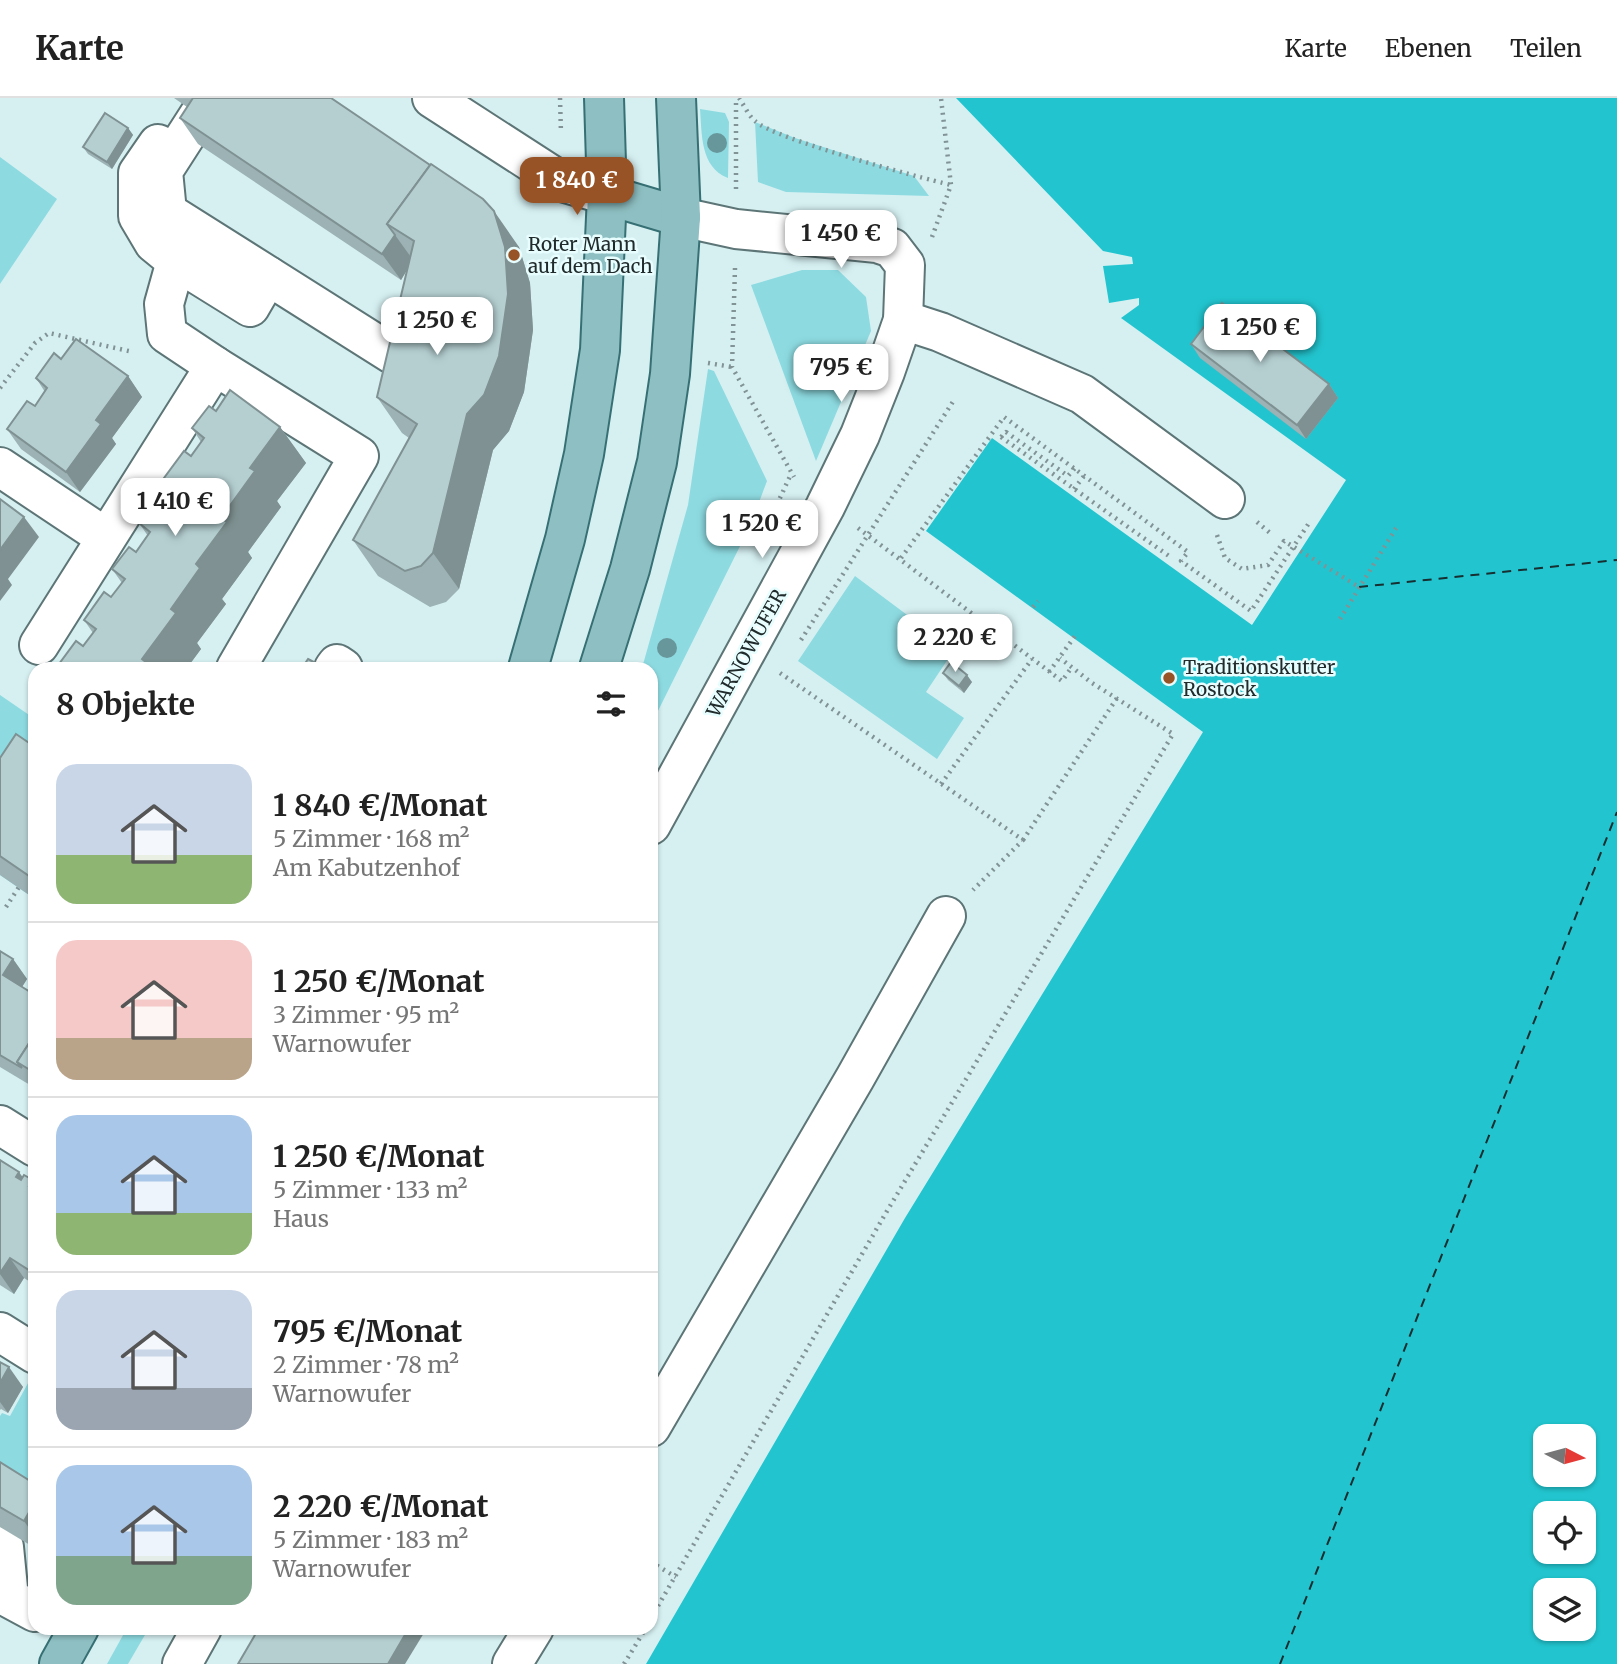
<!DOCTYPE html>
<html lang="de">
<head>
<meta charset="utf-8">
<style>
	:root { --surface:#fff; --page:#f6f6f6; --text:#222; --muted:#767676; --line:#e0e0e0; --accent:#975325 }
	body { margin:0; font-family:Merriweather,serif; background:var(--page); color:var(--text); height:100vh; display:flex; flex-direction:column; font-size:26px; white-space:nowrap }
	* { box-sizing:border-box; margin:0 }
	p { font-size:23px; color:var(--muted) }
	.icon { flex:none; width:38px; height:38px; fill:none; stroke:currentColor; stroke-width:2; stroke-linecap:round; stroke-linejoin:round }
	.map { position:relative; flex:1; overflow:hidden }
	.sheet { position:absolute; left:28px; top:564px; width:630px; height:973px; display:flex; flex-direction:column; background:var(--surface); border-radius:21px; box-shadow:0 2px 5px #0004 }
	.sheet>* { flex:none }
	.needle { width:46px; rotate:96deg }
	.controls { position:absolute; left:1533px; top:1326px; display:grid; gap:14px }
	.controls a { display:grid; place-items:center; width:63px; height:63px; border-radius:14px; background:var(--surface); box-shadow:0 2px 5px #0004; font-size:35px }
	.price { position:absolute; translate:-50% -60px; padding:0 16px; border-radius:14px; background:#fff; color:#222; font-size:23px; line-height:46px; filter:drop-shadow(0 2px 4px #0008) }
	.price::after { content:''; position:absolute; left:50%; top:42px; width:21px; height:16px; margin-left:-10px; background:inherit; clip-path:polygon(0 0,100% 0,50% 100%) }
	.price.on { background:var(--accent); color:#fff }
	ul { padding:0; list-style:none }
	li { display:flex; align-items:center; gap:21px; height:175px; padding:0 28px }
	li+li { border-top:2px solid var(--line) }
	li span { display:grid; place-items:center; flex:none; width:196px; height:140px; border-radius:21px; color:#555 }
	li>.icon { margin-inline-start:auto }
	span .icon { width:84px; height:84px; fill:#fffc; stroke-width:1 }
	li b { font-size:30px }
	h2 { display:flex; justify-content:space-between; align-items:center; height:84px; padding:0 28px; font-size:30px }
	header { display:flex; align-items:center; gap:42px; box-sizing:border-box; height:98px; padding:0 35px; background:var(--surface); border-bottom:2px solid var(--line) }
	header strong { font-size:33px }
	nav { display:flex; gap:38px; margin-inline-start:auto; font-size:24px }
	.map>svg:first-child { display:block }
	.green { fill:#8ddbe1 }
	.water { fill:#22c5cf; fill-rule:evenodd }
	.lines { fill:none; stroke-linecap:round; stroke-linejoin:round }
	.ferry { stroke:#172f31; stroke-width:2; stroke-dasharray:9 7; stroke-linecap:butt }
	.minor-casing { stroke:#5d7576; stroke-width:42 }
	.major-casing { stroke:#367074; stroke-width:42 }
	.path { stroke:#819395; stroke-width:4.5; stroke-dasharray:2 5; stroke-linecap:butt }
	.minor { stroke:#fff; stroke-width:38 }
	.major { stroke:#8ebfc2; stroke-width:38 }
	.tree { fill:#68979b }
	.wall { fill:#9cb2b4 }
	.shaded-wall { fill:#7f9192 }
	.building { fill:#b5cfd1; stroke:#7f9192; stroke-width:2 }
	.poi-dot { fill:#975325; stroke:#e7fdfe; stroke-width:2.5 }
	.labels { text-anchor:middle; stroke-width:5; stroke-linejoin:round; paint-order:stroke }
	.poi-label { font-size:19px; fill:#212b2c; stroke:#e7fdfe; text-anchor:start }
	.street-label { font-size:19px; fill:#212b2c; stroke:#e7fdfe }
</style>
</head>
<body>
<header>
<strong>Karte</strong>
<nav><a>Karte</a><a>Ebenen</a><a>Teilen</a></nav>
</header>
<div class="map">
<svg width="1617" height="1566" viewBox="0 0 1617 1566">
	<rect width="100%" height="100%" fill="#d6f0f2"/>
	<g class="green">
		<path d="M700 11 725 15 729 24 728 80C700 69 702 36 700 11Z"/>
		<path d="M755 24 795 40 914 78 929 98 786 94 758 84Z"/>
		<path d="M0 59 57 101 0 186Z"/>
		<path d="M802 172H838L866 199 871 233 816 363 751 187Z"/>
		<path d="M708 271 714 273 767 383 750 428 651 627V570H642L688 407Z"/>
		<path d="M855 478 954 552 926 594 964 620 937 661 798 563Z"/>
		<path d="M0 597 35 621V801L0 777Z"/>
		<path d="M33 1276 35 1277V1399L0 1379V1318L2 1315 10 1318Z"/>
		<path d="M127 1530H149L128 1566H107Z"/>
	</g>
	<path class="water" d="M956 0H1617V1566H646L905 1120 1203 634 926 433 992 340 1252 527 1346 382 1121 220 1139 207V200L1109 205 1103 168 1133 166 1132 159 1103 153ZM1545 1339H1584V1377H1545ZM1545 1416H1584V1454H1545ZM1545 1493H1584V1531H1545Z"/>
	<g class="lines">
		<g class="ferry">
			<path d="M1359 489 1617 462"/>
			<path d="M1280 1566 1617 714"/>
		</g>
		<defs>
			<g id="minor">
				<path d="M432 0 562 84 607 97"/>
				<path d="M199 17 163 73 167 114 392 256 415 217"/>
				<path d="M158 46 138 75V118L154 145 176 163 164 206 167 236 215 268"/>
				<path d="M176 163 250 209 268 178"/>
				<path d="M903 222 940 234 1082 296 1225 401"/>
				<path d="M0 369 105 439"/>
				<path d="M39 547 215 268 359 358 236 570"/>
				<path d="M334 570 337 566 343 570"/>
				<path d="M651 727 825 409 860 337 885 274 903 222 905 167 892 150 877 145 736 131 681 119"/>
				<path d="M0 1027 35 1049"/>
				<path d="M0 1234 35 1256"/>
				<path d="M651 1329 855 980 946 818"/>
				<path d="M0 1448 4 1449 9 1500 35 1514"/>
				<path d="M182 1566 202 1530"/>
				<path d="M512 1566 534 1530"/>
			</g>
			<g id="major">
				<path d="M607 97 681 119"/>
				<path d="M528 570 565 441 584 356 600 252 607 97 604 0"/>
				<path d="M599 570 630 471 657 364 670 276 681 119 676 0"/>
				<path d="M59 1566 79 1530"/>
			</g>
		</defs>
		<use href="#minor" class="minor-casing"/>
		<use href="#major" class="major-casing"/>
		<g class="path">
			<path d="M560 0 561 35"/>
			<path d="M739 0C744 7 748 17 755 23 774 41 918 79 951 87"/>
			<path d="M736 91V0"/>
			<path d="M932 139 951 87 941 0"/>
			<path d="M735 170 732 269 794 379"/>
			<path d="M708 265 732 269"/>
			<path d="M0 290 35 245 49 235 133 254"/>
			<path d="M1001 339 1169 458"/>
			<path d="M1001 339 1006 334 1068 378 1075 370"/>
			<path d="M1074 391 1084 378"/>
			<path d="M774 413 791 376"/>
			<path d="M1257 424 1270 435"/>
			<path d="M858 430 1062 583 1072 569"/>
			<path d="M1217 437 1225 460 1242 471 1268 467 1284 443 1359 489"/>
			<path d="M901 460 1004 319 1188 454 1181 463 1251 513 1309 425"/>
			<path d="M1033 509 1038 503"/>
			<path d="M1340 521 1396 430"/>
			<path d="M801 542 954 302"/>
			<path d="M1049 574 1075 538"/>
			<path d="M780 575 1023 742 973 792"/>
			<path d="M941 686 1032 561"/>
			<path d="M1023 742 1117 600"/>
			<path d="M6 809 19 789"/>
			<path d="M651 1464 676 1479"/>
			<path d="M651 1520 887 1113 1173 636 1092 585 1060 560"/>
			<path d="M624 1566 646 1530"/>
		</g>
		<use href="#minor" class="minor"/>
		<use href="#major" class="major"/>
	</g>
	<g class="tree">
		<circle cx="717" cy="45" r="10"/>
		<circle cx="667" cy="550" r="10"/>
	</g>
	<g class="wall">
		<path d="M174 0H331L519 149 530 185 533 232 524 294 509 333 493 352 459 491 446 504 430 509 378 478 353 442 409 340 402 335 377 299 407 172 401 182 198 46 180 20 187 9Z"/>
		<path d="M128 30 133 37 112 71 88 56 83 49Z"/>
		<path d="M1191 246 1329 286 1338 300 1306 341 1200 260Z"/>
		<path d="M61 261 128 278 142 299 112 340 116 346 80 394 21 351 7 331 35 308 45 294 36 280Z"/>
		<path d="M216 313 280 329 306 365 277 403 281 409 248 454 252 460 222 501 226 506 197 545 201 551 187 570H63L59 566 83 548 93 535 84 522 111 499 122 485 112 471 136 454 148 438 139 425 163 408 173 394 164 380 191 358 201 344 192 330Z"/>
		<path d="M943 575 972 584 964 595 948 582Z"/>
		<path d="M35 649V801L0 777V660Z"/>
		<path d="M0 853 13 861 27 881 22 889 35 897V990L0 969Z"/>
		<path d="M0 1062 22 1079 35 1086V1187L24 1180 14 1196 0 1187Z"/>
		<path d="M0 1264 23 1289 8 1315 1 1311 0 1312Z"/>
		<path d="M0 1364 35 1386V1450L0 1429Z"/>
	</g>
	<g class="shaded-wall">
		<path d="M128 30 133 37 112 71 107 64Z"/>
		<path d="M494 113 519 149 530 185 533 232 524 294 509 333 493 352 459 491 433 455 467 316Z"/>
		<path d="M395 137 413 162 401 182 382 156Z"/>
		<path d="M128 278 142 299 112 340 116 346 80 394 66 374 96 322Z"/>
		<path d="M1329 286 1338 300 1306 341 1297 327Z"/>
		<path d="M280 329 306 365 277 403 281 409 248 454 252 460 222 501 226 506 197 545 201 551 187 570H143L142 561 221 420 250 370Z"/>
		<path d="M24 419 39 439 8 481 12 487 0 503V452Z"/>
		<path d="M967 577 972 584 964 595 959 588Z"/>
		<path d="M13 861 27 881 17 897 3 877Z"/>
		<path d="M19 1074 33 1094 16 1079Z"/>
		<path d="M33 1082 35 1086V1096L29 1088Z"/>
		<path d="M10 1160 24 1180 14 1196 0 1176V1175Z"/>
		<path d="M9 1269 23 1289 8 1315 0 1304V1285Z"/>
		<path d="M35 1404V1439L24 1423Z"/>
		<path d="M409 1530H427L405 1566H388Z"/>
	</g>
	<g class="building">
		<path d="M193 0H331L430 67 387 126 395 137 382 156 180 20Z"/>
		<path d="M105 15 128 30 107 64 83 49Z"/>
		<path d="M431 66 483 101 494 113 505 149 508 196 499 258 484 297 467 316 433 455 421 468 405 473 353 442 417 326 377 299 414 143 387 126Z"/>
		<path d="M1222 205 1329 286 1297 327 1191 246Z"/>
		<path d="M76 241 128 278 96 322 101 326 66 374 7 331 27 303 35 308 47 290 36 280 54 255 61 261Z"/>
		<path d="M230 292 280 329 250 370 255 373 221 420 227 424 196 466 200 470 171 511 176 515 142 561 147 565 143 570H65L59 566 76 543 83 548 96 531 84 522 104 494 111 499 125 481 112 471 129 449 136 454 150 434 139 425 155 402 163 408 176 389 164 380 184 353 191 358 204 340 192 330 209 308 216 313Z"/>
		<path d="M0 401 24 419 0 452Z"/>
		<path d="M308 561 325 570H302Z"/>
		<path d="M951 564 967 577 959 588 943 575Z"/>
		<path d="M16 636 35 649V782L0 758V660Z"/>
		<path d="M0 853 13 861 3 877 35 897V936L17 964 22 970 0 957Z"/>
		<path d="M35 936V975L17 964Z"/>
		<path d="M0 1062 19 1074 16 1079 21 1082 24 1077 33 1082 29 1088 35 1091V1176L10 1160 0 1175Z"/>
		<path d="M0 1264 9 1269 0 1285Z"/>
		<path d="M0 1364 35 1386V1404L24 1423 0 1409Z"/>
		<path d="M259 1530H409L388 1566H238Z"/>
	</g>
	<g class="poi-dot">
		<circle cx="514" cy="157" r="7"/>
		<circle cx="1169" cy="580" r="7"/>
	</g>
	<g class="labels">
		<g class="poi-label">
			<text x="528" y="153">Roter Mann<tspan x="528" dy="22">auf dem Dach</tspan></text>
			<text x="1183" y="576">Traditionskutter<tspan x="1183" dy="22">Rostock</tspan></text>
		</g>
		<g class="street-label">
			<text transform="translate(746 555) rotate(-61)" y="7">WARNOWUFER</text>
		</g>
	</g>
</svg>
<div class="controls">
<a><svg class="needle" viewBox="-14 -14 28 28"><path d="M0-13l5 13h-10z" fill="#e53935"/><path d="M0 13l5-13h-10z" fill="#767676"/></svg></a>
<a><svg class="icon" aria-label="locate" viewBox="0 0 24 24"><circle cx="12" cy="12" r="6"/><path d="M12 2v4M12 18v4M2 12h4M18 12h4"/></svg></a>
<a><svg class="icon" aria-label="layers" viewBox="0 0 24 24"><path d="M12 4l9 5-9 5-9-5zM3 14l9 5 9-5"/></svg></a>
</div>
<b class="price on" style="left:577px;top:119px">1 840 €</b>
<b class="price" style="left:841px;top:172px">1 450 €</b>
<b class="price" style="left:437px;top:259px">1 250 €</b>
<b class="price" style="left:1260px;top:266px">1 250 €</b>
<b class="price" style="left:841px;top:306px">795 €</b>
<b class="price" style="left:175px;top:440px">1 410 €</b>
<b class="price" style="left:762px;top:462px">1 520 €</b>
<b class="price" style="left:955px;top:576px">2 220 €</b>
<section class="sheet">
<h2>8 Objekte<svg class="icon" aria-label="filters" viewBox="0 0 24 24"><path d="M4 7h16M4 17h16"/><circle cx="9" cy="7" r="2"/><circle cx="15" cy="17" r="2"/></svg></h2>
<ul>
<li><span style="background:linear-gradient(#c9d6e8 65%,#8fb573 0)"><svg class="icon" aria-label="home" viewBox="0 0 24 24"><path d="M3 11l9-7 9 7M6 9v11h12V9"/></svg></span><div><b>1 840 €/Monat</b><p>5 Zimmer · 168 m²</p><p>Am Kabutzenhof</p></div></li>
<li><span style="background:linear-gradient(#f6c9c9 70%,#b9a48a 0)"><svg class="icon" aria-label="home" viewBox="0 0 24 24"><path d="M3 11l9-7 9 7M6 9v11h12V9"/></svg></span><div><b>1 250 €/Monat</b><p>3 Zimmer · 95 m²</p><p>Warnowufer</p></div></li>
<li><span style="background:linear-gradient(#a9c7e8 70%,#8fb573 0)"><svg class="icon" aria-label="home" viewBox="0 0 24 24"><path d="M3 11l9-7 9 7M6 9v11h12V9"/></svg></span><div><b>1 250 €/Monat</b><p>5 Zimmer · 133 m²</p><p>Haus</p></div></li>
<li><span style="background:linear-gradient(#c9d6e8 70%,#9aa5b1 0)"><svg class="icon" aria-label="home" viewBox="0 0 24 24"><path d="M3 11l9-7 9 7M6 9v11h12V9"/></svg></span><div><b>795 €/Monat</b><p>2 Zimmer · 78 m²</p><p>Warnowufer</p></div></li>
<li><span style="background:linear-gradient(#a9c7e8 65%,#7fa58c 0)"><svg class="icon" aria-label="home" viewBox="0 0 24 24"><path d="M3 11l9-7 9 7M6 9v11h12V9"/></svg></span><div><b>2 220 €/Monat</b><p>5 Zimmer · 183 m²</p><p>Warnowufer</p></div></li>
</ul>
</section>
</div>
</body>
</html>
